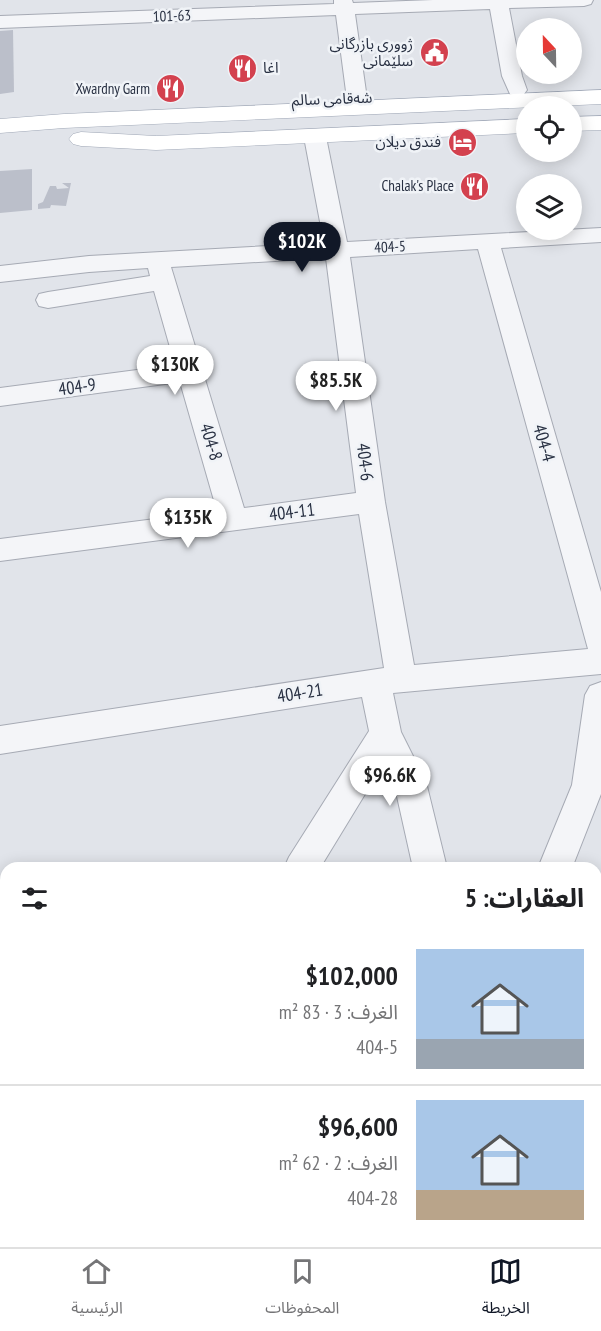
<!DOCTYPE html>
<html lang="ar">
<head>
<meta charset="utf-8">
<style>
	:root { --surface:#fff; --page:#f6f6f6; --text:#202124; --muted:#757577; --line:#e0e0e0; --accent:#111827 }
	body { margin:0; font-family:"PT Sans Narrow","Noto Sans Arabic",sans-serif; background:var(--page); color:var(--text); direction:rtl; height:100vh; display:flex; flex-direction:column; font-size:22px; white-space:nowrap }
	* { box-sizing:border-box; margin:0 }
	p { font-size:20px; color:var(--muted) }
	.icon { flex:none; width:33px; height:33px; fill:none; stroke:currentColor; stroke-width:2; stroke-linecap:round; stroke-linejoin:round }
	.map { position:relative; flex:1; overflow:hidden; direction:ltr }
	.sheet { position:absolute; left:0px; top:862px; width:602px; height:386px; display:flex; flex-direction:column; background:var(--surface); border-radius:18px 18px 0 0; box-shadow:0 3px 15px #0003; direction:rtl }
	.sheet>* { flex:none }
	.needle { width:39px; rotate:338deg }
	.buttons { position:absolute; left:516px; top:18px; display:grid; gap:12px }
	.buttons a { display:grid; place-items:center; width:66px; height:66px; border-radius:50%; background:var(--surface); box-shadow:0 3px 15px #0003; font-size:30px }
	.price { position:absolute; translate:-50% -51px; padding:0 14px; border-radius:21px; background:#fff; color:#222; font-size:20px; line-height:39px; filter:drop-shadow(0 2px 3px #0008) }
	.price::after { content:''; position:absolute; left:50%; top:36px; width:18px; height:14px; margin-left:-9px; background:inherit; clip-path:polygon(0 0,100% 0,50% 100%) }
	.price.selected { background:var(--accent); color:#fff }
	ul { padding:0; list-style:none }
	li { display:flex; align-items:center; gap:18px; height:150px; padding:0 18px }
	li+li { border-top:2px solid var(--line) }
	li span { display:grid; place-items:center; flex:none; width:168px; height:120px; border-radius:0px; color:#555 }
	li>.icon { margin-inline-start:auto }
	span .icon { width:72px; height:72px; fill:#fffc; stroke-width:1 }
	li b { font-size:26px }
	h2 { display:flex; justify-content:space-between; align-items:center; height:72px; padding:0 18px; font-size:26px }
	.dock { display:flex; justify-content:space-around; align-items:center; height:84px; border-top:2px solid var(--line); background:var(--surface); font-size:16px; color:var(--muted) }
	.dock a { display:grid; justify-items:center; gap:3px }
	.dock .selected { color:var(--accent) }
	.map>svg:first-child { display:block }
	.building { fill:#bbbfca }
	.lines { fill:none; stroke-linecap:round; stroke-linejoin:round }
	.minor-casing { stroke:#a6aab4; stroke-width:2 }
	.major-casing { stroke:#9fa7b6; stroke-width:1 }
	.minor { fill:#f4f5f8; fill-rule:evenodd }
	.major { fill:#fff; fill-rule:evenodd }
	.labels { text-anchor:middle; stroke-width:5; stroke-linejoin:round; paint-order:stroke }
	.far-street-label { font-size:15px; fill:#283042; stroke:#f0f3f7 }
	.far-poi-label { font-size:15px; fill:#283042; stroke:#f0f3f7; text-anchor:end }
	.street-label { font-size:18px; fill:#283042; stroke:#f0f3f7 }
</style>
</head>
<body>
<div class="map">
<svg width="601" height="1247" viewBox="0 0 601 1247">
	<rect width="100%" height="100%" fill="#e1e4ea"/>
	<g class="building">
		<path d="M13 30 14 92 0 94V31Z"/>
		<path d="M32 169V210L0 213V171Z"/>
		<path d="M62 183H71L66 206 51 205 50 208 38 209V204L43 202 50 186H56L57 189 69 188Z"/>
		<path d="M596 953 601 954V1131L596 1146Z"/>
	</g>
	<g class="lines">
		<defs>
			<g id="minor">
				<path d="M334 0H352L353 3 433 0H593L591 4 584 6 509 8 522 76 527 90 524 94 517 96 510 94 502 76 490 9 355 14 367 99 364 103 357 105 350 103 347 99 336 15 0 28V16L334 4Z"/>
				<path d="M315 131 323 132 326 137 347 242 601 228V242L501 248 601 592V674L393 693 401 732 426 782 447 868H413L394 783 384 763 320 868H284L289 857 369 731 362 697 0 754V726L384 668 359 514 0 561V539L217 511 180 382 0 406V388L175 365 154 291 48 308 39 306 36 300 39 294 48 292 150 276 148 268 89 272 0 282V266L89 256 324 243 304 137 307 132ZM478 249 588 649 414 665 385 502 350 257ZM326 258 356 493 244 508 171 267Z"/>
				<path d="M601 682V794L572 868H538L572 785 585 695 590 686Z"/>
				<rect x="0" y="957" width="6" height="36"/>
				<path d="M64 1242H106L103 1247H61Z"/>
				<path d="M350 1242H392L390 1247H348Z"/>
				<path d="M492 1242H574L577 1247H493Z"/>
			</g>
			<g id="major">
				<path d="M601 90V104L64 128 0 133V119L64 114Z"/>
				<path d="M601 116V130L572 131V117Z"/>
				<path d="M526 119V133L156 150 81 146 73 144 69 139 73 134 81 132 156 136Z"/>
			</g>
		</defs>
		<use href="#minor" class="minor-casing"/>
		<use href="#major" class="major-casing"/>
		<use href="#minor" class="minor"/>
		<use href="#major" class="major"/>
	</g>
	<defs>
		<symbol id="civic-disc" viewBox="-11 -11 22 22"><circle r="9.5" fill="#d3414e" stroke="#f0f3f7"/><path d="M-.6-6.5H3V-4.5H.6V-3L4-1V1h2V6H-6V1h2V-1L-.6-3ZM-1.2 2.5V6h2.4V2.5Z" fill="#fff"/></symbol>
		<symbol id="restaurant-disc" viewBox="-11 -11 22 22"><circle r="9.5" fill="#d3414e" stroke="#f0f3f7"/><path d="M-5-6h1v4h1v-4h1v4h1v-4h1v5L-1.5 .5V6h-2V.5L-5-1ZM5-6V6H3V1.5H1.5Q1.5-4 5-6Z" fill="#fff"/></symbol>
		<symbol id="hotel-disc" viewBox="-11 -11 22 22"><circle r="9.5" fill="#d3414e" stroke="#f0f3f7"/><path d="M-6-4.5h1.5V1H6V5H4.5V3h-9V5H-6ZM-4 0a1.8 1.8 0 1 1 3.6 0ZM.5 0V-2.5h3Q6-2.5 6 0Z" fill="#fff"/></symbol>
	</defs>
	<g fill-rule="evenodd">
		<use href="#civic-disc" x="418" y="36" width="33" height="33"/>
		<use href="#restaurant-disc" x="226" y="52" width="33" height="33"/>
		<use href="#restaurant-disc" x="154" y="72" width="33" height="33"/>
		<use href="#hotel-disc" x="446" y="126" width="33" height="33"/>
		<use href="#restaurant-disc" x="458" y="170" width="33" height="33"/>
	</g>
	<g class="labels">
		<g class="far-street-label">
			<text transform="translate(172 16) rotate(-2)" y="5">101-63</text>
			<text transform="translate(332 99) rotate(-2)" y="5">شەقامی سالم</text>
			<text transform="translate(390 247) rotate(-3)" y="5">404-5</text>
		</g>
		<g class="far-poi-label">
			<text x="413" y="49">ژووری بازرگانی<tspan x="413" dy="17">سلێمانی</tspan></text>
			<text x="263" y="73" text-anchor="start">اغا</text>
			<text x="150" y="94">Xwardny Garm</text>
			<text x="441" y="147">فندق ديلان</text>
			<text x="454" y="191">Chalak's Place</text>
		</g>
		<g class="street-label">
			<text transform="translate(77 387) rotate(-8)" y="6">404-9</text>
			<text transform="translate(211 442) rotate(73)" y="6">404-8</text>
			<text transform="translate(544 443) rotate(74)" y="6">404-4</text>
			<text transform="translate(365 462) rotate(83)" y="6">404-6</text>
			<text transform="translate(292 512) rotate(-7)" y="6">404-11</text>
			<text transform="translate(300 693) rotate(-9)" y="6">404-21</text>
		</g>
	</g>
</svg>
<div class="buttons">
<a><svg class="needle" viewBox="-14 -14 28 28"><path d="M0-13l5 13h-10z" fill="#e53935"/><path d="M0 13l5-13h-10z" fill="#757577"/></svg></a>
<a><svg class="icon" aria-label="locate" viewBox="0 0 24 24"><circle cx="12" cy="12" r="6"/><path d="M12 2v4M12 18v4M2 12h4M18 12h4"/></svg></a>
<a><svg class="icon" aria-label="layers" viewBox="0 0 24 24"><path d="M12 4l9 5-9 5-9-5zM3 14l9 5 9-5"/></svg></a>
</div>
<b class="price selected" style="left:302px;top:273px">$102K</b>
<b class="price" style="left:175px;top:396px">$130K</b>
<b class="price" style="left:336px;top:412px">$85.5K</b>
<b class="price" style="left:188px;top:549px">$135K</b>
<b class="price" style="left:390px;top:807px">$96.6K</b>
<section class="sheet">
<h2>العقارات: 5<svg class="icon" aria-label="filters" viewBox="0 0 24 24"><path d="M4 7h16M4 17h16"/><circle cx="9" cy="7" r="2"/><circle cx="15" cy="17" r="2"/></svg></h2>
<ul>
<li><span style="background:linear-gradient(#a9c7e8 75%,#9aa5b1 0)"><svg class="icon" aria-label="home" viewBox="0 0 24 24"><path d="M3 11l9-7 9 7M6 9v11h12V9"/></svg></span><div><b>$102,000</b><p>الغرف: 3 · 83 m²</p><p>404-5</p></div></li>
<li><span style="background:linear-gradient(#a9c7e8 75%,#b9a48a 0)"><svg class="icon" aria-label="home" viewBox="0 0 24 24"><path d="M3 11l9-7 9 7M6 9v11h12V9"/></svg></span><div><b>$96,600</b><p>الغرف: 2 · 62 m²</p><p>404-28</p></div></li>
</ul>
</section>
</div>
<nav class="dock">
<a class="selected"><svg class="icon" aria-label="map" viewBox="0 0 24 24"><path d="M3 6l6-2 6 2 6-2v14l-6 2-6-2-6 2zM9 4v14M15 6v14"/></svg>الخريطة</a>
<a><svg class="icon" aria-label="saved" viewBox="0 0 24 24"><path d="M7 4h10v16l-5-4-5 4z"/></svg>المحفوظات</a>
<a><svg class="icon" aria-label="home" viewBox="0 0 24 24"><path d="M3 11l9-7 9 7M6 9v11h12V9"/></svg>الرئيسية</a>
</nav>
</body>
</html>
